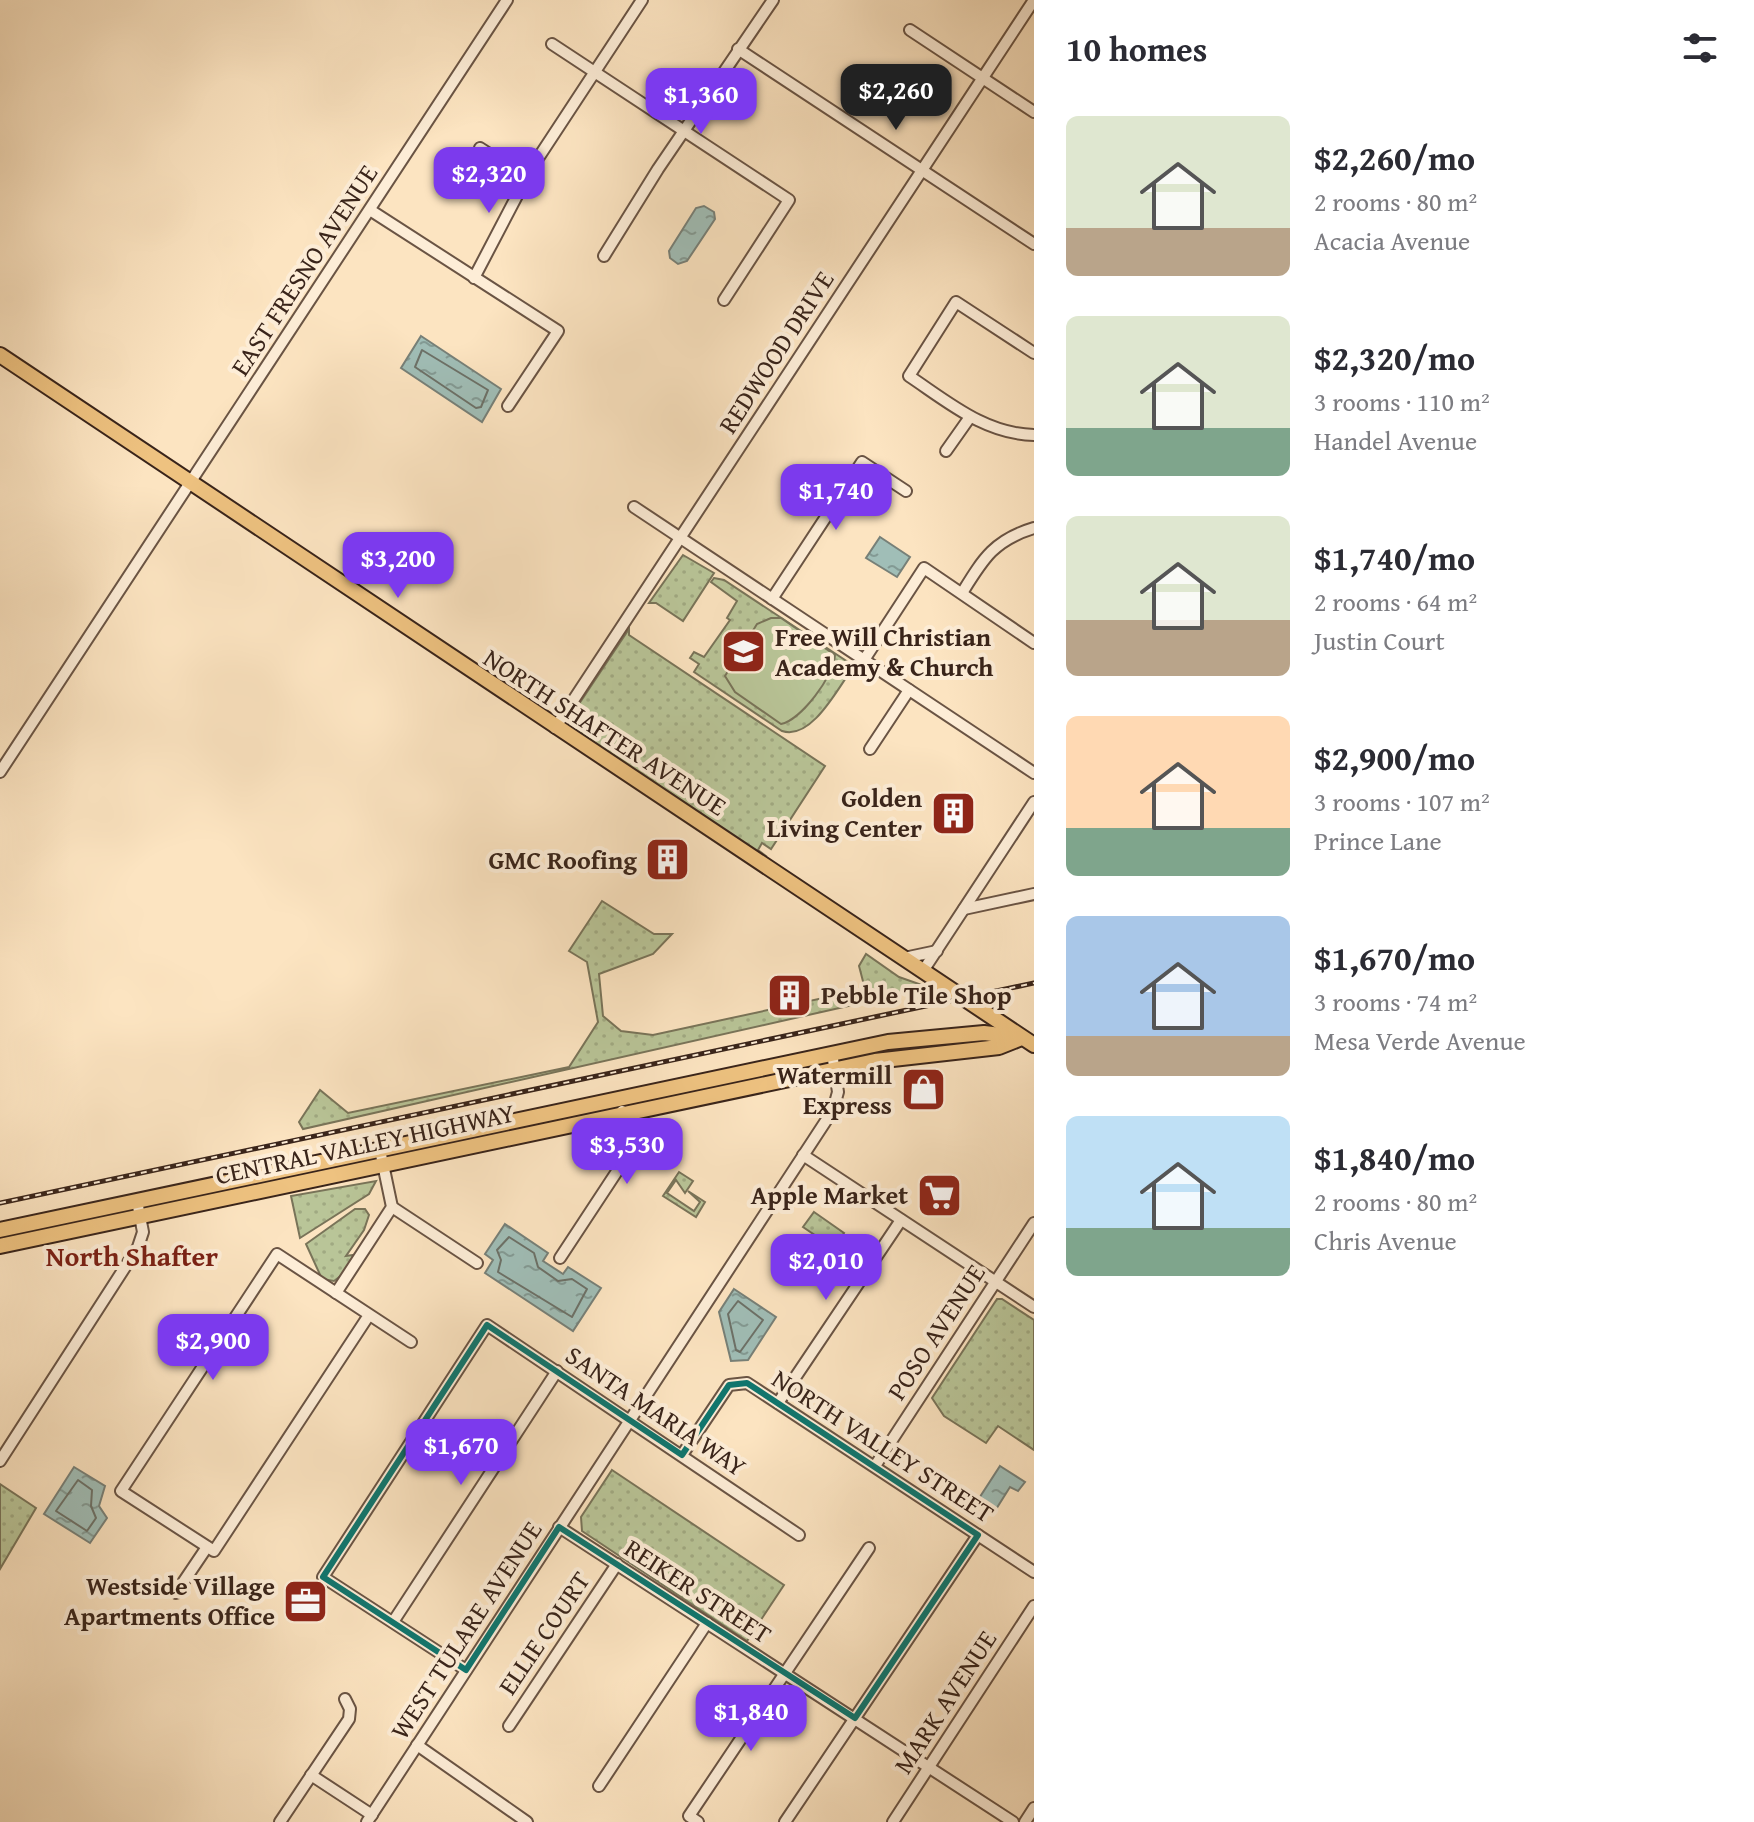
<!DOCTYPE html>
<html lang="en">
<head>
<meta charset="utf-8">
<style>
	:root { --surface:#fff; --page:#f2f2f3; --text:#2b2b33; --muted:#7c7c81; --accent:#7c3aed }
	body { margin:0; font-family:"Gentium Book Plus",serif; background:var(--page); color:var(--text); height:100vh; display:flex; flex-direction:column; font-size:30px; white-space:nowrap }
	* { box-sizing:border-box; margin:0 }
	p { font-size:26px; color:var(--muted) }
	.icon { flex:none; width:44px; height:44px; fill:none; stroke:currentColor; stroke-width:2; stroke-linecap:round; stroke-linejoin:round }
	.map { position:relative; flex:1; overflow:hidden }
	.panel { display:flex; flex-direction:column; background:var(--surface); width:720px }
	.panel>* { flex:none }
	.price { position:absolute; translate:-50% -68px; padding:0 18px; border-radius:16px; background:var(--accent); color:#fff; font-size:26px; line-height:52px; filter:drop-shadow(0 2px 4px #0008) }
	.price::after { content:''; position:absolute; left:50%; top:48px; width:24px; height:18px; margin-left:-12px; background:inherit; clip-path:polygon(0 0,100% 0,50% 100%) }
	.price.active { background:#222; color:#fff }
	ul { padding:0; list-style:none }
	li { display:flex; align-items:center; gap:24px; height:200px; padding:0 32px }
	li span { display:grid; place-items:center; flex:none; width:224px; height:160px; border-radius:12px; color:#555 }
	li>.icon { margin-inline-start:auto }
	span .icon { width:96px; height:96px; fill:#fffc; stroke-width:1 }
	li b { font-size:34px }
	h2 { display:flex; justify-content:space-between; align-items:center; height:96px; padding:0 32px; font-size:34px }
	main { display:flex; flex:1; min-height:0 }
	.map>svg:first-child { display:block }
	.grass { fill:url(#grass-dots); stroke:#797459; stroke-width:2 }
	.pitch { fill:#b9c598; stroke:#797459; stroke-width:2 }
	.water { fill:url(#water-ripples); stroke:#778078; stroke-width:2 }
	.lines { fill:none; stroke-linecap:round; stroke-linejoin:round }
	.shore { stroke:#6c7168; stroke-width:2 }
	.minor-casing { stroke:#6a5444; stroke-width:14 }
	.major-casing { stroke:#39241a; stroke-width:18 }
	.minor { stroke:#fdedd7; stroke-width:10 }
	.major { stroke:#eec280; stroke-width:14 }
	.rail-casing { stroke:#39241a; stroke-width:5 }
	.rail { stroke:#fdedd7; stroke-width:2; stroke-dasharray:6; stroke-linecap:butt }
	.marked { fill:none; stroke:#0f766e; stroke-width:6; stroke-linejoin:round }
	.labels { text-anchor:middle; stroke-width:8; stroke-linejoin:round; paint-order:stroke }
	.street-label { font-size:26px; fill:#39241a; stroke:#fdedd7 }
	.poi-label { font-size:26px; font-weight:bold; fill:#39241a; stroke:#fdedd7; text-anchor:end }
	.neighbourhood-label { font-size:28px; font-weight:bold; fill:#7a1f14; stroke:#fdedd7 }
</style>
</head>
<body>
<main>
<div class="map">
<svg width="1034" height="1822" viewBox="0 0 1034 1822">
	<defs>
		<pattern id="grass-dots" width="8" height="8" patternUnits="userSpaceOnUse" patternTransform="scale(2)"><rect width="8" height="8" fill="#b9c598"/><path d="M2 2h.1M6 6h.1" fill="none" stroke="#a0a982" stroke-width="1.8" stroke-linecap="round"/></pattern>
		<pattern id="water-ripples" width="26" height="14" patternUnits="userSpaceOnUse" patternTransform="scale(2)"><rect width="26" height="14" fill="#a0beb7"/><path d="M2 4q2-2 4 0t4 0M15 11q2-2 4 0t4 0" fill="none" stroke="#839a94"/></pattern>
	</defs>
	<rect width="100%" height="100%" fill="#fce4c1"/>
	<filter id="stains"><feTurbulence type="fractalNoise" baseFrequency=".0025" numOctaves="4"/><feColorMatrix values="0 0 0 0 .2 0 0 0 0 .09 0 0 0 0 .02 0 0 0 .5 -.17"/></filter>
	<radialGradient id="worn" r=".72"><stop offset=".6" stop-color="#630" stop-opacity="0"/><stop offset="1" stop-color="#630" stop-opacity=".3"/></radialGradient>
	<g class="grass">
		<path d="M683 555 714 573 683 621 656 603H649Z"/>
		<path d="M714 578 724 580 854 666C839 686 812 741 782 731L694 672 699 664 690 658 694 652 704 657 730 620 727 618 737 601 711 582Z"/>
		<path d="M629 629V635L825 766 771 849 762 843 758 850 766 856 763 859 572 734 567 722Z"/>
		<path d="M602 901 654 934H672L653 954 599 974 603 1016 621 1031 653 1035 865 989 859 966 866 954 899 977 922 985 897 995 303 1129 299 1122 320 1090 348 1113 569 1067 598 1022 587 962 569 951Z"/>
		<path d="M679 1172 693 1181 685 1193 676 1180 667 1193 694 1211 700 1202 688 1191 705 1202 696 1217 663 1196Z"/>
		<path d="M376 1181 369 1194 300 1238 291 1196Z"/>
		<path d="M355 1209H365L369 1215 364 1230 346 1256 353 1255C351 1265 342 1276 334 1281L322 1279 306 1244Z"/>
		<path d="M814 1212 844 1233 834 1248 803 1227Z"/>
		<path d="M997 1299H1002L1034 1320V1450L998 1426 986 1443 944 1416 932 1398Z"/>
		<path d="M612 1470 784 1585 747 1641 582 1531 581 1517Z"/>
		<path d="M0 1484 36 1508 0 1569Z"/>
	</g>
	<path class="pitch" d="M771 618H781L835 655C834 676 801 720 781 724L735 692 725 676 757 624Z"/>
	<g class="water">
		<path d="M704 206 714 212 715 219 687 261 678 264 670 258 669 251 696 208Z"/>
		<path d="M421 336 501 389 482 422 401 368Z"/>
		<path d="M880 537 910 557 897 577 866 558Z"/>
		<path d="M505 1224 548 1253 543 1261 563 1274 568 1267 601 1288 573 1331 485 1273 493 1260 485 1254Z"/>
		<path d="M734 1289 776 1317 748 1360 731 1361 719 1312Z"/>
		<path d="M1000 1466 1025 1482 1018 1491 1010 1487 993 1514 976 1503Z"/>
		<path d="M74 1467 105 1486 99 1506 107 1518 90 1543 44 1514Z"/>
	</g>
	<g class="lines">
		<g class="shore">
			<path d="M422 350 488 390 481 407 476 408 415 367Z"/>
			<path d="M509 1237 534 1253 538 1267 558 1281 572 1279 587 1289 572 1317 498 1272 501 1260 497 1250Z"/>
			<path d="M738 1301 763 1320 740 1352 736 1350 728 1314Z"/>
			<path d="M78 1480 92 1490 91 1506 96 1518 87 1531 56 1511Z"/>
		</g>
		<defs>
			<g id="minor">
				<path d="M910 30 1034 112"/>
				<path d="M552 44 789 200 724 300"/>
				<path d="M738 49 1034 244"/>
				<path d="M480 148 526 178"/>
				<path d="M370 210 558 331 508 406"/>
				<path d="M604 256 658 169 773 0"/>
				<path d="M474 278 531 169 642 0"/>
				<path d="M1034 353 956 302 909 376C948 402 985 434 1034 435"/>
				<path d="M946 451 970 417"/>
				<path d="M634 507 1034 773"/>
				<path d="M962 593C983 559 994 540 1034 528"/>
				<path d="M772 599 862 462 906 491"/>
				<path d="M864 660 924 568 1034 643"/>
				<path d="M555 728 1034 0"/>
				<path d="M870 749 909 690"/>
				<path d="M0 772 507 0"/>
				<path d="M964 909 1034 894"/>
				<path d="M904 958 937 951"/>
				<path d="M923 971 1034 802"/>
				<path d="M803 1155 1034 1307"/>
				<path d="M392 1207 477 1263"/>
				<path d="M560 1258 633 1147 622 1111"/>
				<path d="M336 1293 392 1207 380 1150"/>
				<path d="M369 1315 214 1551 121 1491 277 1254 411 1342"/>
				<path d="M778 1403 901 1220"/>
				<path d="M682 1455 729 1385 747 1383 1034 1572"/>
				<path d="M0 1461 138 1247 143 1232 137 1201"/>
				<path d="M875 1466 1034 1223"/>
				<path d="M559 1527 1013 1822"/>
				<path d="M176 1593 207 1547"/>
				<path d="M393 1622 557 1371"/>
				<path d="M466 1670 323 1577 487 1325 799 1535"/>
				<path d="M509 1726 617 1564"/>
				<path d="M417 1745 527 1822"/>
				<path d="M311 1775 372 1815"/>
				<path d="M599 1786 707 1623"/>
				<path d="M280 1822 349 1719 350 1709 345 1699"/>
				<path d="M367 1822 833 1110 838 1092 832 1053"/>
				<path d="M698 1822 689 1816 869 1548"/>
				<path d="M785 1822 978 1535"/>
				<path d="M893 1822 1034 1606"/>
				<path d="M1025 1822 1034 1808"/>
			</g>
			<g id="major">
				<path d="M0 355 1034 1045"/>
				<path d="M0 1230 888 1042 984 1033 1018 1037"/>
				<path d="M0 1246 875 1061 999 1047 1019 1039"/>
			</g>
		</defs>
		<use href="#minor" class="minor-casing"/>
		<use href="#major" class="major-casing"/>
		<use href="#minor" class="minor"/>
		<use href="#major" class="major"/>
		<defs>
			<path id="rail" d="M0 1203 1034 983"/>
		</defs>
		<use href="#rail" class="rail-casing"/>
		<use href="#rail" class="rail"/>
	</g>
	<path class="marked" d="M487 1325 682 1455 729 1385 747 1383 978 1535 855 1718 559 1527 466 1670 323 1577Z"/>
	<defs>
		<symbol id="school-square" viewBox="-11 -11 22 22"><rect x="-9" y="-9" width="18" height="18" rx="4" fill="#8f2418" stroke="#fdedd7"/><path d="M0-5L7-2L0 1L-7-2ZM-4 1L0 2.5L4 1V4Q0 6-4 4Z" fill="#fff"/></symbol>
		<symbol id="building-square" viewBox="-11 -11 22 22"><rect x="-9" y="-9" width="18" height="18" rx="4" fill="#8f2418" stroke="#fdedd7"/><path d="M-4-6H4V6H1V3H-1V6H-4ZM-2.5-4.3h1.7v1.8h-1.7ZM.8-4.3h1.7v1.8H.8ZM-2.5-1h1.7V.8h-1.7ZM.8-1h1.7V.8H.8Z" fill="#fff"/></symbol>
		<symbol id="shop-square" viewBox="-11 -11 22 22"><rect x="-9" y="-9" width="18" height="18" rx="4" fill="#8f2418" stroke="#fdedd7"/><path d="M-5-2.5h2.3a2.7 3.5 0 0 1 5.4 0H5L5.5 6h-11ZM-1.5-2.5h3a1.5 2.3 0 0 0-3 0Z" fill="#fff"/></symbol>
		<symbol id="supermarket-square" viewBox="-11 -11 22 22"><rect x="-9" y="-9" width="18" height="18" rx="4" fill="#8f2418" stroke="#fdedd7"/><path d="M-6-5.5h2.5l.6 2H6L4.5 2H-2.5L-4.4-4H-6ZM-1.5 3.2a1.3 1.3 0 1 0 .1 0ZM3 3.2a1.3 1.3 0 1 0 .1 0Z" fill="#fff"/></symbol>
		<symbol id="office-square" viewBox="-11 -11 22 22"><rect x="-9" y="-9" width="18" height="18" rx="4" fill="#8f2418" stroke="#fdedd7"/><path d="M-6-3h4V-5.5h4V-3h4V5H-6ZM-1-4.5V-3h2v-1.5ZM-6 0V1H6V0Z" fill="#fff"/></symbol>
	</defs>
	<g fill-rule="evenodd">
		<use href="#school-square" x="718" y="626" width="51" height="51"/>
		<use href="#building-square" x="928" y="788" width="51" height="51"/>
		<use href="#building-square" x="642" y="834" width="51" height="51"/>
		<use href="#building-square" x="764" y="970" width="51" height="51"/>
		<use href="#shop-square" x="898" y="1064" width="51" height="51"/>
		<use href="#supermarket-square" x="914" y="1170" width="51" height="51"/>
		<use href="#office-square" x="280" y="1576" width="51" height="51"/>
	</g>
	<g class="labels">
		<g class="street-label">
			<text transform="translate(304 270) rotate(-57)" y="9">EAST FRESNO AVENUE</text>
			<text transform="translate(776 352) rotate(-57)" y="9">REDWOOD DRIVE</text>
			<text transform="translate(605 732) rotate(33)" y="9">NORTH SHAFTER AVENUE</text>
			<text transform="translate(365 1144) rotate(-12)" y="9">CENTRAL VALLEY HIGHWAY</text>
			<text transform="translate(936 1332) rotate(-57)" y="9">POSO AVENUE</text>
			<text transform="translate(656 1411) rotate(34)" y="9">SANTA MARIA WAY</text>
			<text transform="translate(883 1446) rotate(33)" y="9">NORTH VALLEY STREET</text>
			<text transform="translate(698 1591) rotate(33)" y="9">REIKER STREET</text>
			<text transform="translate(466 1630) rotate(-57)" y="9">WEST TULARE AVENUE</text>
			<text transform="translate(544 1633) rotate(-56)" y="9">ELLIE COURT</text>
			<text transform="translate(945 1702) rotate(-57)" y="9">MARK AVENUE</text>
		</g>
		<g class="poi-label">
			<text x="775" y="646" text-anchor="start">Free Will Christian<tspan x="775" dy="30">Academy &amp; Church</tspan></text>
			<text x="922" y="807">Golden<tspan x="922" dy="30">Living Center</tspan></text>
			<text x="637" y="869">GMC Roofing</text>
			<text x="821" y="1004" text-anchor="start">Pebble Tile Shop</text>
			<text x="892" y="1084">Watermill<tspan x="892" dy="30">Express</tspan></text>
			<text x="908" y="1204">Apple Market</text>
			<text x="275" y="1595">Westside Village<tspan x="275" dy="30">Apartments Office</tspan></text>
		</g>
		<g class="neighbourhood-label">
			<text x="132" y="1266">North Shafter</text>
		</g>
	</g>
	<rect width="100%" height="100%" filter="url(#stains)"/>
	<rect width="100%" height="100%" fill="url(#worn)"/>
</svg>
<b class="price active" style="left:896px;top:132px">$2,260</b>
<b class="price" style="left:701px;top:136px">$1,360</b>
<b class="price" style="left:489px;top:215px">$2,320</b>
<b class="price" style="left:836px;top:532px">$1,740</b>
<b class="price" style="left:398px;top:600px">$3,200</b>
<b class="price" style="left:627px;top:1186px">$3,530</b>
<b class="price" style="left:826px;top:1302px">$2,010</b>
<b class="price" style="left:213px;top:1382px">$2,900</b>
<b class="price" style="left:461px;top:1487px">$1,670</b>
<b class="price" style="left:751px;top:1753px">$1,840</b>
</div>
<section class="panel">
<h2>10 homes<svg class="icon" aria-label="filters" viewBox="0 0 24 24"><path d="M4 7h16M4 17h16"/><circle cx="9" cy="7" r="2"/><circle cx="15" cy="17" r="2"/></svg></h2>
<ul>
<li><span style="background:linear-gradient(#dfe7d0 70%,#b9a48a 0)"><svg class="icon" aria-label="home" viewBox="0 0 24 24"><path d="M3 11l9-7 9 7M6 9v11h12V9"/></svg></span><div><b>$2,260/mo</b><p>2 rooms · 80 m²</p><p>Acacia Avenue</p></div></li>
<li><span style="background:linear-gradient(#dfe7d0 70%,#7fa58c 0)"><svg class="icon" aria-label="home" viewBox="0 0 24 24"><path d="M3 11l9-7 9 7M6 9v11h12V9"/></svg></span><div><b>$2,320/mo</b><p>3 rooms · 110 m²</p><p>Handel Avenue</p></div></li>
<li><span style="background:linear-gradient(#dfe7d0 65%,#b9a48a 0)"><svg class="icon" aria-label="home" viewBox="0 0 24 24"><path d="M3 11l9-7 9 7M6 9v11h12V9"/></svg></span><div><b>$1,740/mo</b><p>2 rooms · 64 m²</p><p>Justin Court</p></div></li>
<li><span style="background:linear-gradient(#ffd9b3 70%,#7fa58c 0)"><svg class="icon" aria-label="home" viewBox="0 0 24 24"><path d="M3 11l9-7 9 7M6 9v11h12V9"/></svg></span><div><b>$2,900/mo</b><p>3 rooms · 107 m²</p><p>Prince Lane</p></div></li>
<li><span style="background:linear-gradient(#a9c7e8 75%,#b9a48a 0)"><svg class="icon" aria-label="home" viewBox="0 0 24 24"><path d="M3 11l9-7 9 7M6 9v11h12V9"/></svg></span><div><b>$1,670/mo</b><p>3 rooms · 74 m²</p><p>Mesa Verde Avenue</p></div></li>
<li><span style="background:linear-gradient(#bfe0f5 70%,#7fa58c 0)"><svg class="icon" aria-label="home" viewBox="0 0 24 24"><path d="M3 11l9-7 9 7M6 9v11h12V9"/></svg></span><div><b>$1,840/mo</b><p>2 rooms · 80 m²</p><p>Chris Avenue</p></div></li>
</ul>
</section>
</main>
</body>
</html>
